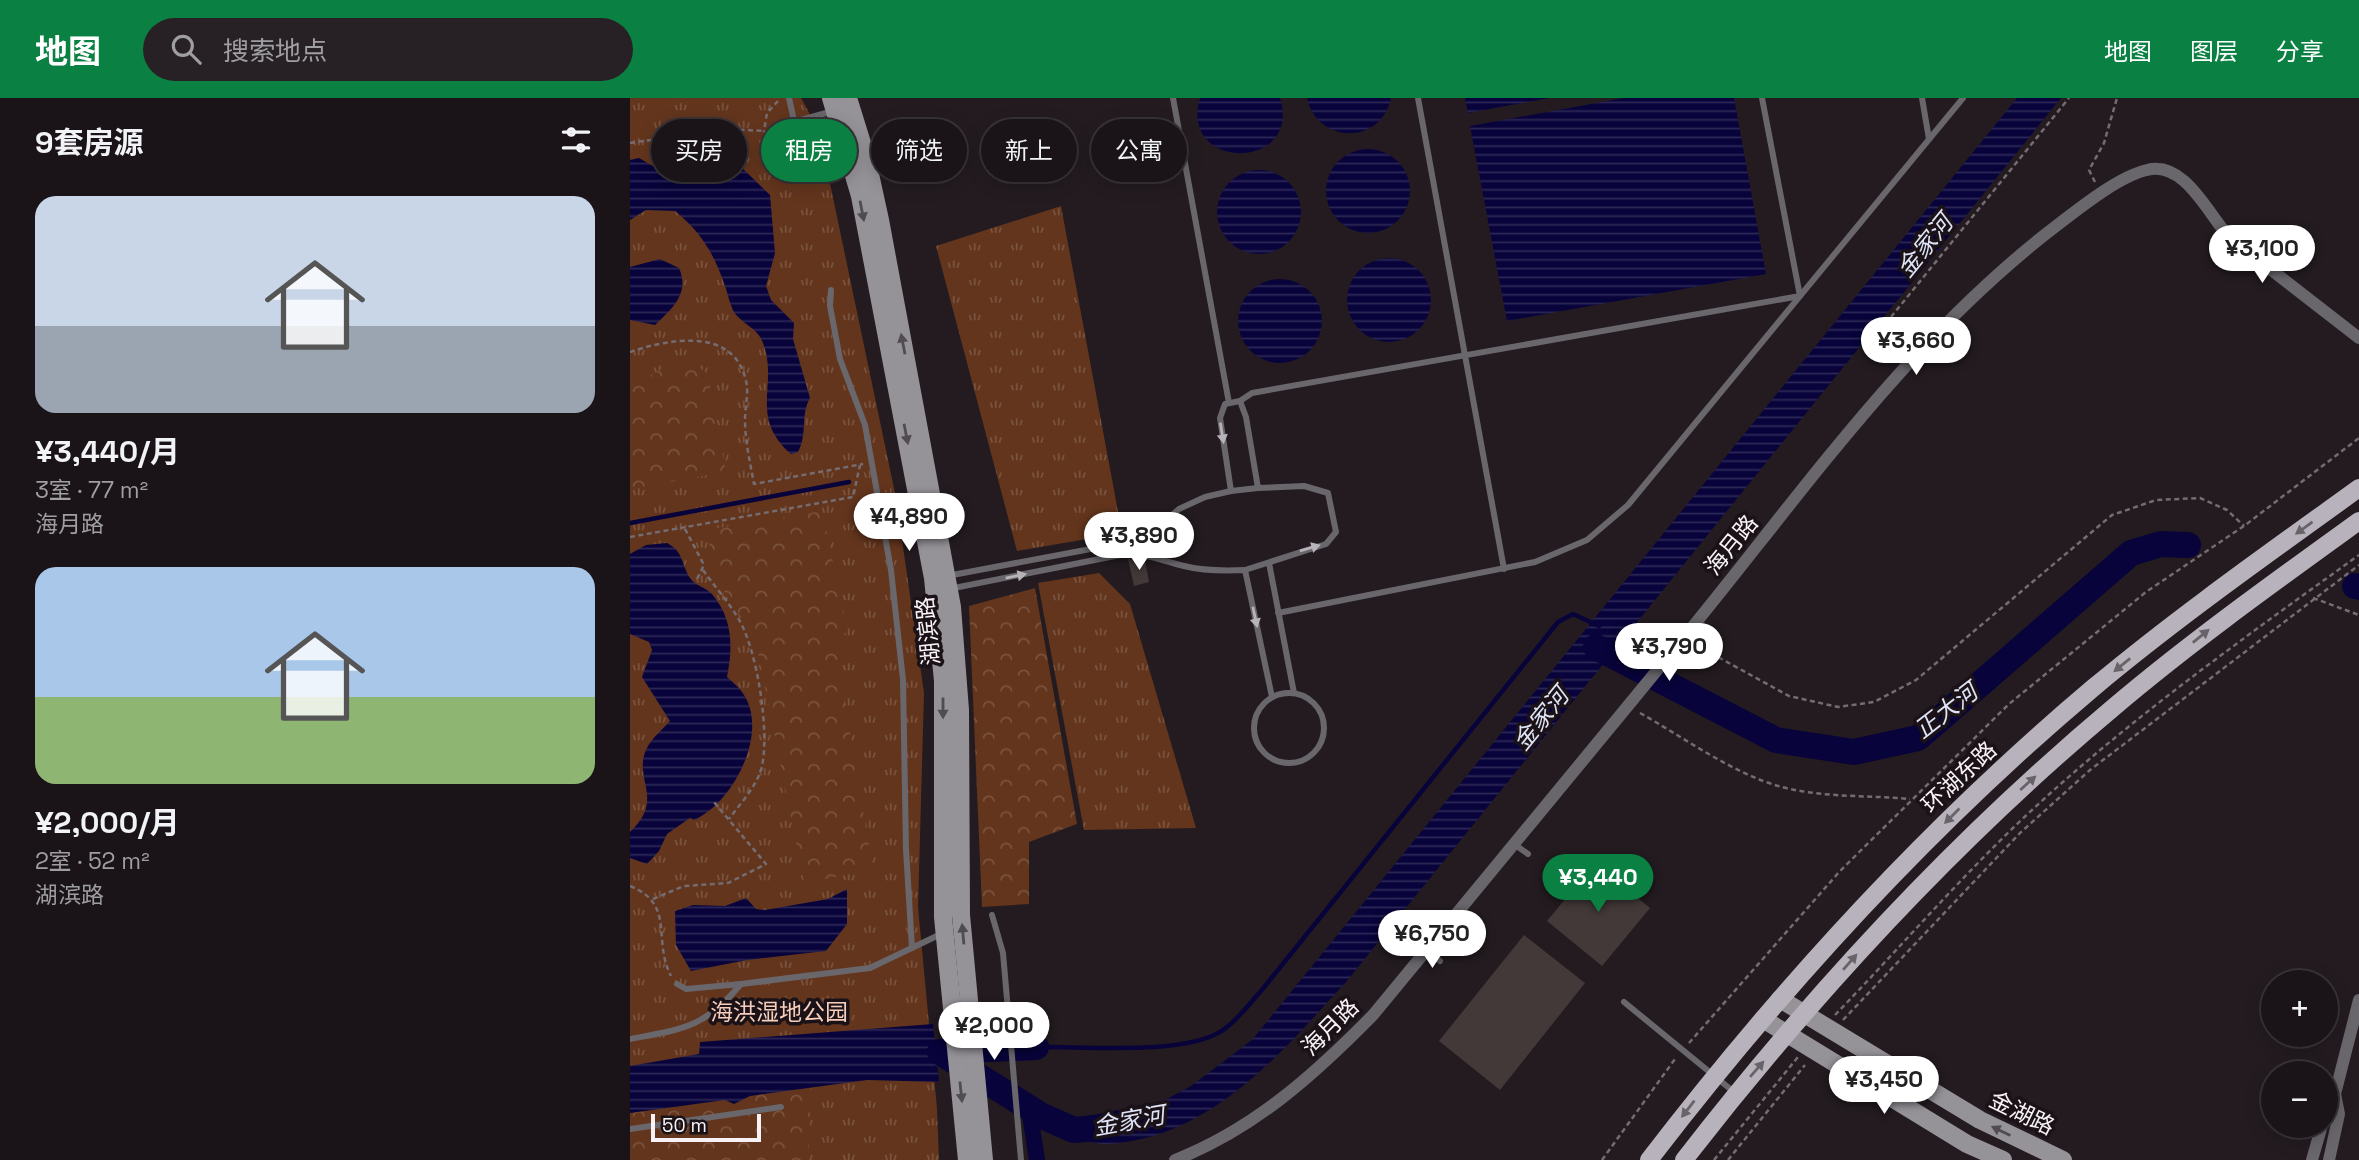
<!DOCTYPE html>
<html lang="zh">
<head>
<meta charset="utf-8">
<style>
	:root { --surface:#1a1418; --page:#272125; --text:#f1f3f6; --muted:#9f9ea2; --line:#383337; --accent:#0b8043 }
	body { margin:0; font-family:"Space Grotesk","Noto Sans SC",sans-serif; background:var(--page); color:var(--text); height:100vh; display:flex; flex-direction:column; font-size:26px; white-space:nowrap }
	* { box-sizing:border-box; margin:0 }
	p { font-size:23px; color:var(--muted) }
	.icon { flex:none; width:38px; height:38px; fill:none; stroke:currentColor; stroke-width:2; stroke-linecap:round; stroke-linejoin:round }
	.map { position:relative; flex:1; overflow:hidden }
	.details { display:flex; flex-direction:column; background:var(--surface); width:630px }
	.details>* { flex:none }
	.hud { position:absolute; left:21px; top:21px; width:665px; height:63px; display:flex; gap:14px }
	.controls { position:absolute; left:1631px; top:872px; display:grid; gap:14px }
	.controls a { display:grid; place-items:center; width:77px; height:77px; border-radius:50%; background:var(--surface); box-shadow:0 4px 18px #0003,0 0 0 2px var(--line); font-size:35px }
	.scale { position:absolute; left:21px; bottom:18px; width:110px; box-sizing:border-box; padding-left:7px; border:4px solid #f8f2f6; border-top:0; font-size:19px; line-height:24px; white-space:nowrap; color:#f8f2f6; -webkit-text-stroke:5px #1a1217; paint-order:stroke }
	.price { position:absolute; translate:-50% -60px; padding:0 16px; border-radius:24px; background:#fff; color:#222; font-size:23px; line-height:46px; filter:drop-shadow(0 2px 4px #0008) }
	.price::after { content:''; position:absolute; left:50%; top:42px; width:21px; height:16px; margin-left:-10px; background:inherit; clip-path:polygon(0 0,100% 0,50% 100%) }
	.price.active { background:var(--accent); color:#fff }
	ul { padding:0; list-style:none }
	li { display:grid; align-content:center; gap:14px; height:371px; padding:0 35px }
	li span { display:grid; place-items:center; height:217px; border-radius:21px; color:#555 }
	li>.icon { margin-inline-start:auto }
	span .icon { width:126px; height:126px; fill:#fffc; stroke-width:1 }
	li b { font-size:30px }
	h2 { display:flex; justify-content:space-between; align-items:center; height:84px; padding:0 35px; font-size:30px }
	.chip { padding:0 24px; border-radius:32px; background:var(--surface); box-shadow:0 4px 18px #0003,0 0 0 2px var(--line); font-size:24px; line-height:63px }
	.chip.active { background:var(--accent); color:#fff }
	header { display:flex; align-items:center; gap:42px; box-sizing:border-box; height:98px; padding:0 35px; background:var(--accent); color:#fff }
	header strong { font-size:33px }
	nav { display:flex; gap:38px; margin-inline-start:auto; font-size:24px }
	.search { width:490px; height:63px; background:var(--page); display:flex; align-items:center; gap:18px; box-sizing:border-box; padding:0 24px; border-radius:38px; color:var(--muted); font-size:26px }
	main { display:flex; flex:1; min-height:0 }
	.map>svg:first-child { display:block }
	.grass { fill:url(#grass-tufts) }
	.forest { fill:url(#forest-crowns) }
	.water { fill:url(#water-rules) }
	.lines { fill:none; stroke-linecap:round; stroke-linejoin:round }
	.stream { stroke:#08033a; stroke-width:4.5 }
	.canal { stroke:#08033a; stroke-width:16 }
	.river { stroke:#08033a; stroke-width:26 }
	.building { fill:#443939 }
	.path { stroke:#746c71; stroke-width:2.5; stroke-dasharray:5 3.5; stroke-linecap:butt }
	.service { stroke:#69676c; stroke-width:6 }
	.minor { stroke:#69676c; stroke-width:12 }
	.secondary { stroke:#959298; stroke-width:18 }
	.primary { stroke:#b7b2bb; stroke-width:18 }
	.oneway { fill:#514c51 }
	.oneway2 { fill:#b8b3b8 }
	.oneway3 { fill:#686269 }
	.labels { text-anchor:middle; stroke-width:7; stroke-linejoin:round; paint-order:stroke }
	.street-label { font-size:23px; fill:#f8f2f6; stroke:#1a1217 }
	.park-label { font-size:23px; fill:#f6cebb; stroke:#1a1217 }
	.water-label { font-size:24px; font-style:italic; fill:#dee3f6; stroke:#1a1217 }
</style>
</head>
<body>
<header>
<strong>地图</strong>
<div class="search"><svg class="icon" aria-label="search" viewBox="0 0 24 24"><circle cx="10" cy="10" r="6"/><path d="M15 15l6 6"/></svg>搜索地点</div>
<nav><a>地图</a><a>图层</a><a>分享</a></nav>
</header>
<main>
<section class="details">
<h2>9套房源<svg class="icon" aria-label="filters" viewBox="0 0 24 24"><path d="M4 7h16M4 17h16"/><circle cx="9" cy="7" r="2"/><circle cx="15" cy="17" r="2"/></svg></h2>
<ul>
<li><span style="background:linear-gradient(#c9d6e8 60%,#9aa5b1 0)"><svg class="icon" aria-label="home" viewBox="0 0 24 24"><path d="M3 11l9-7 9 7M6 9v11h12V9"/></svg></span><div><b>¥3,440/月</b><p>3室 · 77 m²</p><p>海月路</p></div></li>
<li><span style="background:linear-gradient(#a9c7e8 60%,#8fb573 0)"><svg class="icon" aria-label="home" viewBox="0 0 24 24"><path d="M3 11l9-7 9 7M6 9v11h12V9"/></svg></span><div><b>¥2,000/月</b><p>2室 · 52 m²</p><p>湖滨路</p></div></li>
</ul>
</section>
<div class="map">
<svg width="1729" height="1062" viewBox="0 0 1729 1062">
	<defs>
		<pattern id="grass-tufts" width="24" height="20" patternUnits="userSpaceOnUse" patternTransform="scale(1.75)"><rect width="24" height="20" fill="#63351d"/><path d="M3 7l-1-3M5 7V3M7 7l1-3M15 17l-1-3M17 17v-4M19 17l1-3" fill="none" stroke="#7a533e"/></pattern>
		<pattern id="forest-crowns" width="20" height="18" patternUnits="userSpaceOnUse" patternTransform="scale(1.75)"><rect width="20" height="18" fill="#63351d"/><path d="M2 6a3 3 0 1 1 6 0M12 15a3 3 0 1 1 6 0" fill="none" stroke="#7a533e"/></pattern>
		<pattern id="water-rules" width="6" height="5" patternUnits="userSpaceOnUse" patternTransform="scale(1.75)"><rect width="6" height="5" fill="#08033a"/><path d="M0 2.5h6" fill="none" stroke="#2d2857"/></pattern>
	</defs>
	<rect width="100%" height="100%" fill="#231b20"/>
	<g class="grass">
		<path d="M0 0H171L189 33 266 400 294 595 288 809 307 1011 309 1062H0Z"/>
		<path d="M431 108 492 435 387 453 306 148Z"/>
		<path d="M469 475 500 506 566 730 454 732 408 485Z"/>
	</g>
	<g class="forest">
		<path d="M64 266 78 276 96 374 0 391V289L37 268Z"/>
		<path d="M192 413 217 529 207 558 243 772 174 785 125 539 95 496 75 432Z"/>
		<path d="M405 490 447 726 399 744V806L352 809 339 508Z"/>
		<path d="M181 989 178 1062H0V1015L95 1002 104 1006 119 998Z"/>
	</g>
	<g class="water">
		<path d="M570 0H650C673 73 548 74 570 0Z"/>
		<path d="M677 0H761C751 48 687 46 677 0Z"/>
		<path d="M835 0H919L838 15Z"/>
		<path d="M994 0H1104L1136 176 877 223 840 28Z"/>
		<path d="M1387 0H1431L716 884C652 954 581 1040 478 1046 465 1047 449 1040 437 1037L445 1021 535 1002 561 988 622 942Z"/>
		<circle cx="738" cy="93" r="42"/>
		<path d="M88 57 107 65 140 97 145 155 136 188 141 202 164 225 163 241 180 300C170 318 178 335 168 354L161 356C118 318 149 287 133 245 128 230 112 226 104 214 100 207 98 196 95 188 84 156 72 135 45 113L16 112 0 122V62L9 60 23 68Z"/>
		<circle cx="629" cy="114" r="42"/>
		<circle cx="759" cy="202" r="42"/>
		<path d="M30 161 49 170C60 195 43 210 25 227L0 222V169Z"/>
		<circle cx="650" cy="223" r="42"/>
		<path d="M37 445C54 454 51 466 60 480 65 488 76 489 82 496 103 521 103 549 97 579 102 584 108 588 112 594 141 633 103 705 64 722L60 720 37 736 29 753 17 766 0 760V734C37 700 0 679 18 648 23 639 33 631 40 623L12 579 22 552 19 544 0 536V456L16 447Z"/>
		<path d="M217 791V826L196 853 117 862 61 873 46 847 45 813 63 807 95 808 116 800 126 811 135 812 198 801Z"/>
		<path d="M303 926 309 984 237 982 120 998 104 1006 95 1002 0 1015V968L69 956 70 944Z"/>
	</g>
	<g class="lines">
		<g class="stream">
			<path d="M0 425 219 384"/>
			<path d="M406 949C453 948 556 958 593 932 607 923 619 906 631 893L928 524 943 516 969 528"/>
		</g>
		<path class="canal" d="M399 1010 407 1062"/>
		<g class="river">
			<path d="M1725 488 1729 489"/>
			<path d="M966 549 1146 642 1224 654 1288 640 1501 455 1531 446 1558 447"/>
			<path d="M317 953 406 949"/>
			<path d="M310 954 412 1018 444 1032 475 1029"/>
		</g>
	</g>
	<g class="building">
		<path d="M498 461 515 463 519 484 504 488Z"/>
		<path d="M965 765 1020 810 972 868 917 823Z"/>
		<path d="M894 837 955 885 870 992 809 943Z"/>
	</g>
	<g class="lines">
		<g class="path">
			<path d="M148 3 137 15 134 33 148 49 163 54"/>
			<path d="M0 45 98 31 134 33"/>
			<path d="M1465 84 1459 72 1474 45 1487 0"/>
			<path d="M1261 219 1439 0"/>
			<path d="M0 254C38 241 104 228 116 283 119 295 115 308 115 321 115 343 120 364 124 386L233 366"/>
			<path d="M55 431 74 467 66 483"/>
			<path d="M0 439 223 399 230 367"/>
			<path d="M73 472C84 488 98 503 108 520 127 550 141 637 131 672 125 690 110 706 99 721"/>
			<path d="M1683 500 1729 517"/>
			<path d="M1066 547 1159 598 1208 609 1244 604 1286 582 1482 417 1526 402 1570 400 1597 412 1614 428"/>
			<path d="M1010 615C1053 639 1105 677 1152 689 1194 700 1238 697 1280 701"/>
			<path d="M0 788C46 806 22 842 41 878"/>
			<path d="M23 801 54 788 98 785 136 766 83 703"/>
			<path d="M1205 917C1265 855 1322 789 1384 729 1489 628 1611 542 1729 457"/>
			<path d="M1213 922 1390 735 1460 672 1729 467"/>
			<path d="M1059 945 1210 773 1379 606 1516 494 1614 428 1729 340"/>
			<path d="M972 1062 1045 961"/>
			<path d="M1084 1062 1168 959"/>
			<path d="M1098 1062 1175 967"/>
		</g>
		<g class="service">
			<path d="M159 0 169 45"/>
			<path d="M543 0 599 305"/>
			<path d="M788 0 874 471"/>
			<path d="M1292 0 1299 41"/>
			<path d="M164 24 203 13"/>
			<path d="M201 192 200 208 210 261 235 327 261 472 273 582 276 751 282 850"/>
			<path d="M610 303 622 295 1170 198 1132 0"/>
			<path d="M601 393 628 390"/>
			<path d="M639 465 664 595"/>
			<path d="M317 478 498 444 525 432 549 411 575 399 601 393 590 320 595 306 610 303 616 319 628 390 674 388 698 395 706 434 696 446 615 472"/>
			<path d="M319 491 500 455C521 457 535 464 554 468 574 473 595 473 615 472L642 599"/>
			<path d="M648 515 905 464 957 442 998 407 1333 0"/>
			<circle cx="659" cy="630" r="35"/>
			<path d="M884 746 898 756"/>
			<path d="M362 817 373 855 391 1062"/>
			<path d="M797 852 810 863"/>
			<path d="M47 886 56 891 111 886"/>
			<path d="M994 904 1104 994"/>
			<path d="M379 924 396 922"/>
			<path d="M0 941C54 931 74 930 111 886L240 870 311 836"/>
			<path d="M0 1031 151 1009"/>
		</g>
		<g class="minor">
			<path d="M1696 1014 1705 996 1729 902"/>
			<path d="M545 1062C624 1031 684 977 743 917 846 792 949 668 1051 543 1171 397 1278 240 1430 125 1452 108 1490 78 1517 72 1555 62 1579 118 1600 140L1729 240"/>
			<path d="M1682 1062 1692 1027"/>
			<path d="M1699 1062 1709 1016 1705 996"/>
		</g>
		<g class="secondary">
			<path d="M201 0 230 98 303 480 313 583V819L337 1062"/>
			<path d="M218 0 236 58 250 122 322 509 330 612 331 817 354 1062"/>
			<path d="M1150 901 1350 1022 1433 1062"/>
			<path d="M1133 921 1337 1046 1373 1062"/>
		</g>
		<g class="primary">
			<path d="M1019 1062C1151 890 1297 730 1463 590 1548 519 1639 455 1729 390"/>
			<path d="M1054 1062C1182 897 1324 743 1484 609 1562 543 1646 483 1729 423"/>
		</g>
	</g>
	<defs><path id="oneway-solid" d="M-6-.8H1V-3.2L6.5 0L1 3.2V.8H-6Z" transform="scale(1.75)"/></defs>
	<g class="oneway">
		<use href="#oneway-solid" transform="translate(232 113) rotate(79)"/>
		<use href="#oneway-solid" transform="translate(273 246) rotate(-101)"/>
		<use href="#oneway-solid" transform="translate(276 336) rotate(79)"/>
		<use href="#oneway-solid" transform="translate(313 610) rotate(90)"/>
		<use href="#oneway-solid" transform="translate(333 836) rotate(-95)"/>
		<use href="#oneway-solid" transform="translate(331 994) rotate(84)"/>
		<use href="#oneway-solid" transform="translate(1371 1033) rotate(-154)"/>
	</g>
	<g class="oneway2">
		<use href="#oneway-solid" transform="translate(592 335) rotate(81)"/>
		<use href="#oneway-solid" transform="translate(680 450) rotate(-16)"/>
		<use href="#oneway-solid" transform="translate(386 478) rotate(-11)"/>
		<use href="#oneway-solid" transform="translate(625 519) rotate(78)"/>
	</g>
	<g class="oneway3">
		<use href="#oneway-solid" transform="translate(1674 430) rotate(144)"/>
		<use href="#oneway-solid" transform="translate(1571 538) rotate(-39)"/>
		<use href="#oneway-solid" transform="translate(1492 567) rotate(141)"/>
		<use href="#oneway-solid" transform="translate(1398 685) rotate(-42)"/>
		<use href="#oneway-solid" transform="translate(1322 718) rotate(135)"/>
		<use href="#oneway-solid" transform="translate(1220 864) rotate(-49)"/>
		<use href="#oneway-solid" transform="translate(1127 971) rotate(-49)"/>
		<use href="#oneway-solid" transform="translate(1058 1011) rotate(128)"/>
	</g>
	<g class="labels">
		<g class="street-label">
			<text transform="translate(1101 447) rotate(-51)" y="8">海月路</text>
			<text transform="translate(298 533) rotate(-96)" y="8">湖滨路</text>
			<text transform="translate(1329 679) rotate(-43)" y="8">环湖东路</text>
			<text transform="translate(700 929) rotate(-45)" y="8">海月路</text>
			<text transform="translate(1392 1015) rotate(26)" y="8">金湖路</text>
		</g>
		<g class="park-label">
			<text x="149" y="922">海洪湿地公园</text>
		</g>
		<g class="water-label">
			<text transform="translate(1295 148) rotate(-51)" y="8">金家河</text>
			<text transform="translate(1316 613) rotate(-38)" y="8">正大河</text>
			<text transform="translate(911 621) rotate(-51)" y="8">金家河</text>
			<text transform="translate(499 1023) rotate(-10)" y="8">金家河</text>
		</g>
	</g>
</svg>
<div class="controls">
<a>+</a>
<a>−</a>
</div>
<div class="scale">50 m</div>
<b class="price" style="left:1632px;top:187px">¥3,100</b>
<b class="price" style="left:1286px;top:279px">¥3,660</b>
<b class="price" style="left:279px;top:455px">¥4,890</b>
<b class="price" style="left:509px;top:474px">¥3,890</b>
<b class="price" style="left:1039px;top:585px">¥3,790</b>
<b class="price active" style="left:968px;top:816px">¥3,440</b>
<b class="price" style="left:802px;top:872px">¥6,750</b>
<b class="price" style="left:364px;top:964px">¥2,000</b>
<b class="price" style="left:1254px;top:1018px">¥3,450</b>
<div class="hud">
<a class="chip">买房</a>
<a class="chip active">租房</a>
<a class="chip">筛选</a>
<a class="chip">新上</a>
<a class="chip">公寓</a>
</div>
</div>
</main>
</body>
</html>
